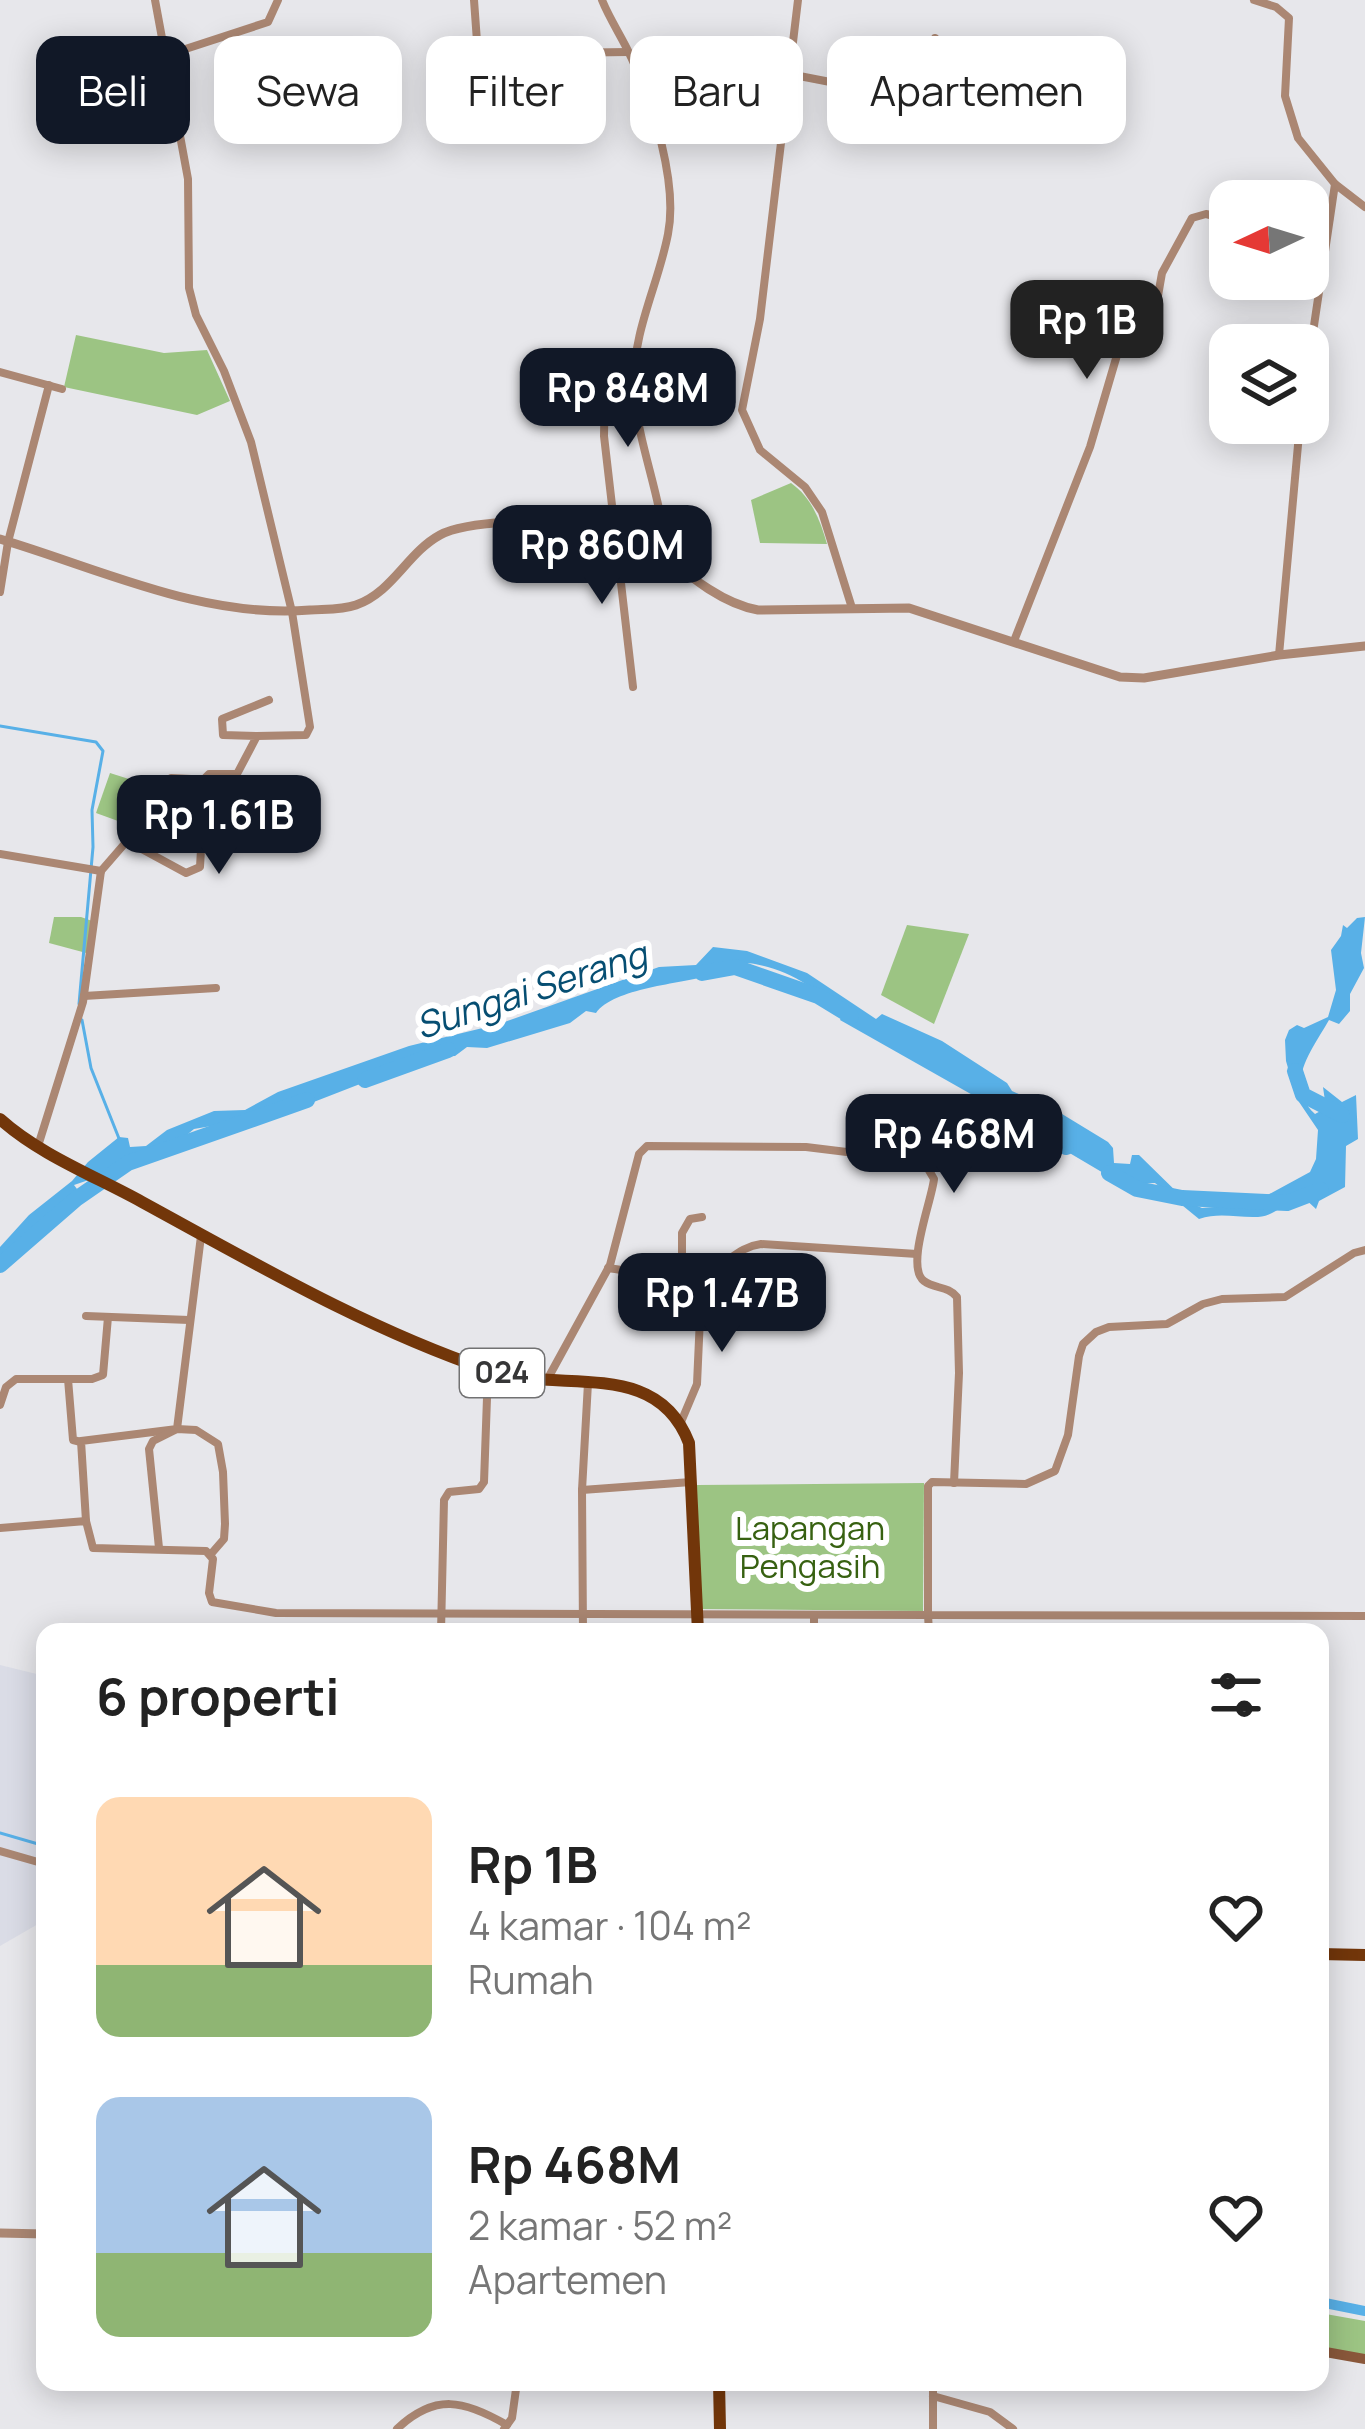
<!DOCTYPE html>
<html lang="id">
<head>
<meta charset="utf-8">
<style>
	:root { --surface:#fff; --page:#f2f2f2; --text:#222; --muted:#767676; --accent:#111827 }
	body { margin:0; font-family:Manrope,sans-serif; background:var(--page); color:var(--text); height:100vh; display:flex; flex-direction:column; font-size:45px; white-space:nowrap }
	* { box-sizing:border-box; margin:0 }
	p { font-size:39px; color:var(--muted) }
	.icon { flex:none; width:66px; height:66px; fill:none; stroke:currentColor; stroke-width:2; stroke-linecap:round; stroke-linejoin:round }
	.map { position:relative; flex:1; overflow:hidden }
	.details { position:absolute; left:36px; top:1623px; width:1293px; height:768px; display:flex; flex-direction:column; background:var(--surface); border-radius:24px; box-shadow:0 6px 30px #0003 }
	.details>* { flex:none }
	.hud { position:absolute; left:36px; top:36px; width:1293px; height:108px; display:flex; gap:24px }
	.needle { width:78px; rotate:266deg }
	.buttons { position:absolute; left:1209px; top:180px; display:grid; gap:24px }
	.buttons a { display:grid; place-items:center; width:120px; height:120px; border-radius:24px; background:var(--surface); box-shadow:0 6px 30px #0003; font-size:60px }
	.price { position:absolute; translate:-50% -102px; padding:0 27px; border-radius:24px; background:var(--accent); color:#fff; font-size:39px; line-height:78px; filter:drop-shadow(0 3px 6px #0008) }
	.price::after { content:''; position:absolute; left:50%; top:72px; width:36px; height:27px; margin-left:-18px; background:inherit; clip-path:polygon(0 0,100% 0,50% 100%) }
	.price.on { background:#222; color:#fff }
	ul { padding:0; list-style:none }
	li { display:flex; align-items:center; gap:36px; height:300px; padding:0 60px }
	li span { display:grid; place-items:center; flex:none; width:336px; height:240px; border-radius:24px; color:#555 }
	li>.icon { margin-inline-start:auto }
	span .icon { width:144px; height:144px; fill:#fffc; stroke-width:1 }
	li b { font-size:51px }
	h2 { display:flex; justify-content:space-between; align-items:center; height:144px; padding:0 60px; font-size:51px }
	.tag { padding:0 42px; border-radius:24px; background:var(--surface); box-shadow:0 6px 30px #0003; font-size:42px; line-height:108px }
	.tag.on { background:var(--accent); color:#fff }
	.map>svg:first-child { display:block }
	.built { fill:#dadce6 }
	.green { fill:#9cc483 }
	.water { fill:#58b0e7 }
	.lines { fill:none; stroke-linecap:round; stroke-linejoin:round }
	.stream { stroke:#58b0e7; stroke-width:3 }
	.canal { stroke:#58b0e7; stroke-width:10 }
	.river { stroke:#58b0e7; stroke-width:16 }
	.minor { stroke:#ab8773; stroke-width:8 }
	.tertiary { stroke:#ab8773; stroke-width:9 }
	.secondary { stroke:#8a583b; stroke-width:10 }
	.primary { stroke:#72360a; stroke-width:12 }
	.labels { text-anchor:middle; stroke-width:12; stroke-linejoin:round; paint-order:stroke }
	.shield { fill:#fff; stroke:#727273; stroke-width:3 }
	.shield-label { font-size:30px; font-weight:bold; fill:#363637 }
	.park-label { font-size:33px; fill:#376111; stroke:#fff }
	.water-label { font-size:36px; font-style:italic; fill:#064e72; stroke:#fff }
</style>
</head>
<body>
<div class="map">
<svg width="1365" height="2429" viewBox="0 0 1365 2429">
	<rect width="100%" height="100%" fill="#e7e7eb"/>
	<path class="built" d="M0 1665 45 1676V1920L0 1946Z"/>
	<g class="green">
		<path d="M76 335 164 353 207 350 230 401 197 415 64 387Z"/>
		<path d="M791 483C812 498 820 520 827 544L760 543 751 500Z"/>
		<path d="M110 773 132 780 118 821 96 813Z"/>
		<path d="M54 917H81L95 922 90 954 49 943Z"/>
		<path d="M907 925 969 934 934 1024 881 995Z"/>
		<path d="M924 1483 923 1611 698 1609 697 1485Z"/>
		<path d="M1320 2313 1365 2321V2357L1320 2347Z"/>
	</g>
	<path class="water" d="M1365 917 1361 953 1364 968 1350 994V1011L1339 1024 1329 1020C1312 1050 1283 1084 1315 1114L1326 1108 1323 1087 1342 1102 1356 1095 1358 1139 1346 1146 1345 1187 1319 1201 1316 1209 1302 1196C1285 1201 1276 1216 1258 1217 1237 1218 1220 1212 1199 1219L1155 1183 1122 1184 1056 1145 1045 1128 992 1106 840 1020 842 1016C821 990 789 970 755 964 731 960 730 969 711 975 680 984 614 988 596 1013L586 1011 570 1023 487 1048 467 1047 455 1056 424 1057 390 1067 378 1077 306 1105 257 1110 223 1124 194 1129 177 1143 151 1149 127 1167 74 1185 77 1189C61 1212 38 1223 19 1243 12 1251 9 1258 0 1265V1247L29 1215 72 1181 88 1162 119 1137 128 1138 130 1147 146 1146 167 1130 214 1111 245 1110 278 1092 409 1046 499 1024 659 967 696 965 713 947 747 951 807 973 876 1019 882 1014 942 1041 1007 1083 1012 1091 1062 1114 1108 1142 1113 1148 1114 1163 1130 1164 1132 1155H1139L1186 1201 1202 1208 1251 1204 1310 1172 1316 1159 1318 1130 1297 1099 1286 1061 1285 1040 1289 1030 1297 1025 1304 1028 1328 1017 1336 990 1331 950 1341 936 1343 925 1347 928 1357 918Z"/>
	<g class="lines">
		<g class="stream">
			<path d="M0 726 96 742 103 751 92 810 93 847 79 1004"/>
			<path d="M82 1020 91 1068 120 1141"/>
			<path d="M0 1833 45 1846"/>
		</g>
		<path class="canal" d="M1320 2302 1365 2311"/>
		<g class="river">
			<path d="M702 973 735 967 818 996 851 1016"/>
			<path d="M1295 1071 1303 1095 1342 1115"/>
			<path d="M365 1080 448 1050"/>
			<path d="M986 1098 1066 1147"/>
			<path d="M1109 1173 1137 1189 1182 1198 1287 1203 1321 1190"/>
			<path d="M0 1265 76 1199 128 1163 307 1100"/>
		</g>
		<g class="minor">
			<path d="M155 0 188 179 189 288 196 315 224 371 251 442 292 612 310 727 306 735 257 736"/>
			<path d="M474 0 479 69 516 68 554 53 628 52"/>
			<path d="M602 0C610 20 622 37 631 57 653 102 678 184 668 234 658 286 633 330 634 385 636 443 663 496 665 555"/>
			<path d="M798 0 760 319 742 410 760 450 805 487 822 512 852 608"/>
			<path d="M1254 0 1276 7 1289 18 1285 96 1298 138 1335 184"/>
			<path d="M167 55 268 22 278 0"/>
			<path d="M789 74 918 99 922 96 935 38"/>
			<path d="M1252 201C1265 187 1282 195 1298 201"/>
			<path d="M1308 205 1329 220"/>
			<path d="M1308 366 1335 184 1365 207"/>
			<path d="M0 372 62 389"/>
			<path d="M605 381 604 436 633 687"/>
			<path d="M0 592 8 542 49 385"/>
			<path d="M1014 641 1090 447 1127 321 1130 315 1156 307 1162 273 1192 218 1206 214 1230 220"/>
			<path d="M1279 655 1300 423"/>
			<path d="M127 841 186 873 200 867 205 778 209 774H237L257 736 223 735 222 719 269 700"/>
			<path d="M0 854 101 871"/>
			<path d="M84 996 216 988"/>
			<path d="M38 1146 83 1002 101 871 127 841 154 790 171 778 191 779"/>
			<path d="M1365 1250 1354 1253 1285 1297 1222 1299 1203 1304 1167 1324 1109 1327 1096 1332 1083 1344 1079 1356 1068 1435 1055 1471 1026 1484 932 1482 928 1486V1615L1365 1616"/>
			<path d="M608 1268C639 1272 678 1281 708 1271 728 1264 738 1247 761 1244L917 1254"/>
			<path d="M682 1275V1233L690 1219 702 1217"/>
			<path d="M86 1316 189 1320"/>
			<path d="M68 1379 73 1440 81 1442"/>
			<path d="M547 1380 610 1265 639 1154 647 1146 806 1147 912 1160 927 1167 934 1179C932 1200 905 1267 924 1281 935 1289 948 1286 957 1297L959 1373 954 1483"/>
			<path d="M0 1405 6 1387 16 1379H92L103 1375 108 1317"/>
			<path d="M681 1422 697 1384 702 1273"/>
			<path d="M582 1490 691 1482"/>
			<path d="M86 1521 81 1441 177 1429 201 1236"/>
			<path d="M0 1528 86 1521 93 1548 206 1551 213 1559 209 1593 212 1602 276 1613 928 1615 929 1632"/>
			<path d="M159 1548 149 1449 153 1441 177 1429 196 1430 218 1444 223 1472 225 1524 224 1539 211 1554"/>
			<path d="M814 1615V1632"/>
			<path d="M441 1632 444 1500 449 1492 479 1489 484 1482 488 1370"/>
			<path d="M583 1632 582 1490 588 1383"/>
			<path d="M0 1851 45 1864"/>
			<path d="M933 2382V2429"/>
			<path d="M933 2396 990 2412 1013 2429"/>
			<path d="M397 2429C435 2393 464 2400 507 2425"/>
			<path d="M504 2429 512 2418 517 2382"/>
		</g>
		<g class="tertiary">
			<path d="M0 539C101 569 203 619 310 610 325 609 342 610 356 605 393 592 407 553 440 535 470 518 576 519 613 522 637 524 647 540 665 555 691 578 724 604 758 610L909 608 1120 677 1144 678 1279 655 1365 646"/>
			<path d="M0 2233 45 2234"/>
		</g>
		<path class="secondary" d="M1320 2351 1365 2359"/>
		<g class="primary">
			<path d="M0 1119C40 1155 95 1176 142 1202 254 1263 367 1329 488 1370 560 1395 656 1356 689 1443L698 1632"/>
			<path d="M1320 1954 1365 1955"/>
			<path d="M719 2382 720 2429"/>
		</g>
	</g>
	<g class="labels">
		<rect class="shield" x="460" y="1349" width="84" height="48" rx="9"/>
		<g class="shield-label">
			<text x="502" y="1383">024</text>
		</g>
		<g class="park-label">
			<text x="810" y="1540">Lapangan<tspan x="810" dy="38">Pengasih</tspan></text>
		</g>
		<g class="water-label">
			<text transform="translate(531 990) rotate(-18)" y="13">Sungai Serang</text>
		</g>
	</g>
</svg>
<div class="buttons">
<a><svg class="needle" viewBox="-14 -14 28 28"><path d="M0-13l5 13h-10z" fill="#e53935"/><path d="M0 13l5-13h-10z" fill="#767676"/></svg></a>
<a><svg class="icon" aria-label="layers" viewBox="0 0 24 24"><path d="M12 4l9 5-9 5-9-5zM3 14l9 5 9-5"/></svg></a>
</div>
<b class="price on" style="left:1087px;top:382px">Rp 1B</b>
<b class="price" style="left:628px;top:450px">Rp 848M</b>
<b class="price" style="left:602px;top:607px">Rp 860M</b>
<b class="price" style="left:219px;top:877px">Rp 1.61B</b>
<b class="price" style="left:954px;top:1196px">Rp 468M</b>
<b class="price" style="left:722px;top:1355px">Rp 1.47B</b>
<div class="hud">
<a class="tag on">Beli</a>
<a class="tag">Sewa</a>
<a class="tag">Filter</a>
<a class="tag">Baru</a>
<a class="tag">Apartemen</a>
</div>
<section class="details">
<h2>6 properti<svg class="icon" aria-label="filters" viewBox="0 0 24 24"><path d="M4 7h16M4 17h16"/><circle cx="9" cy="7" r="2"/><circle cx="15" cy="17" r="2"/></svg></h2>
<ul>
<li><span style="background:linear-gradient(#ffd9b3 70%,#8fb573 0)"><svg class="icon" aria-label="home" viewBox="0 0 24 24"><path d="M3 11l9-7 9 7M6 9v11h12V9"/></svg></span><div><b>Rp 1B</b><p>4 kamar · 104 m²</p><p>Rumah</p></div><svg class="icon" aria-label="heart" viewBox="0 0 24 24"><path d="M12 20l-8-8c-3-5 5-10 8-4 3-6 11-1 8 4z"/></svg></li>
<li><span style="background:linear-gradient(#a9c7e8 65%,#8fb573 0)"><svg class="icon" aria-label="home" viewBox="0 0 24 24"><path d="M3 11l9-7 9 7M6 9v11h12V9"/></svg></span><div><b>Rp 468M</b><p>2 kamar · 52 m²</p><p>Apartemen</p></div><svg class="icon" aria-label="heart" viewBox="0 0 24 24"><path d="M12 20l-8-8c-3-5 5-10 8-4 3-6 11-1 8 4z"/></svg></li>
</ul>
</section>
</div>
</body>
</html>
